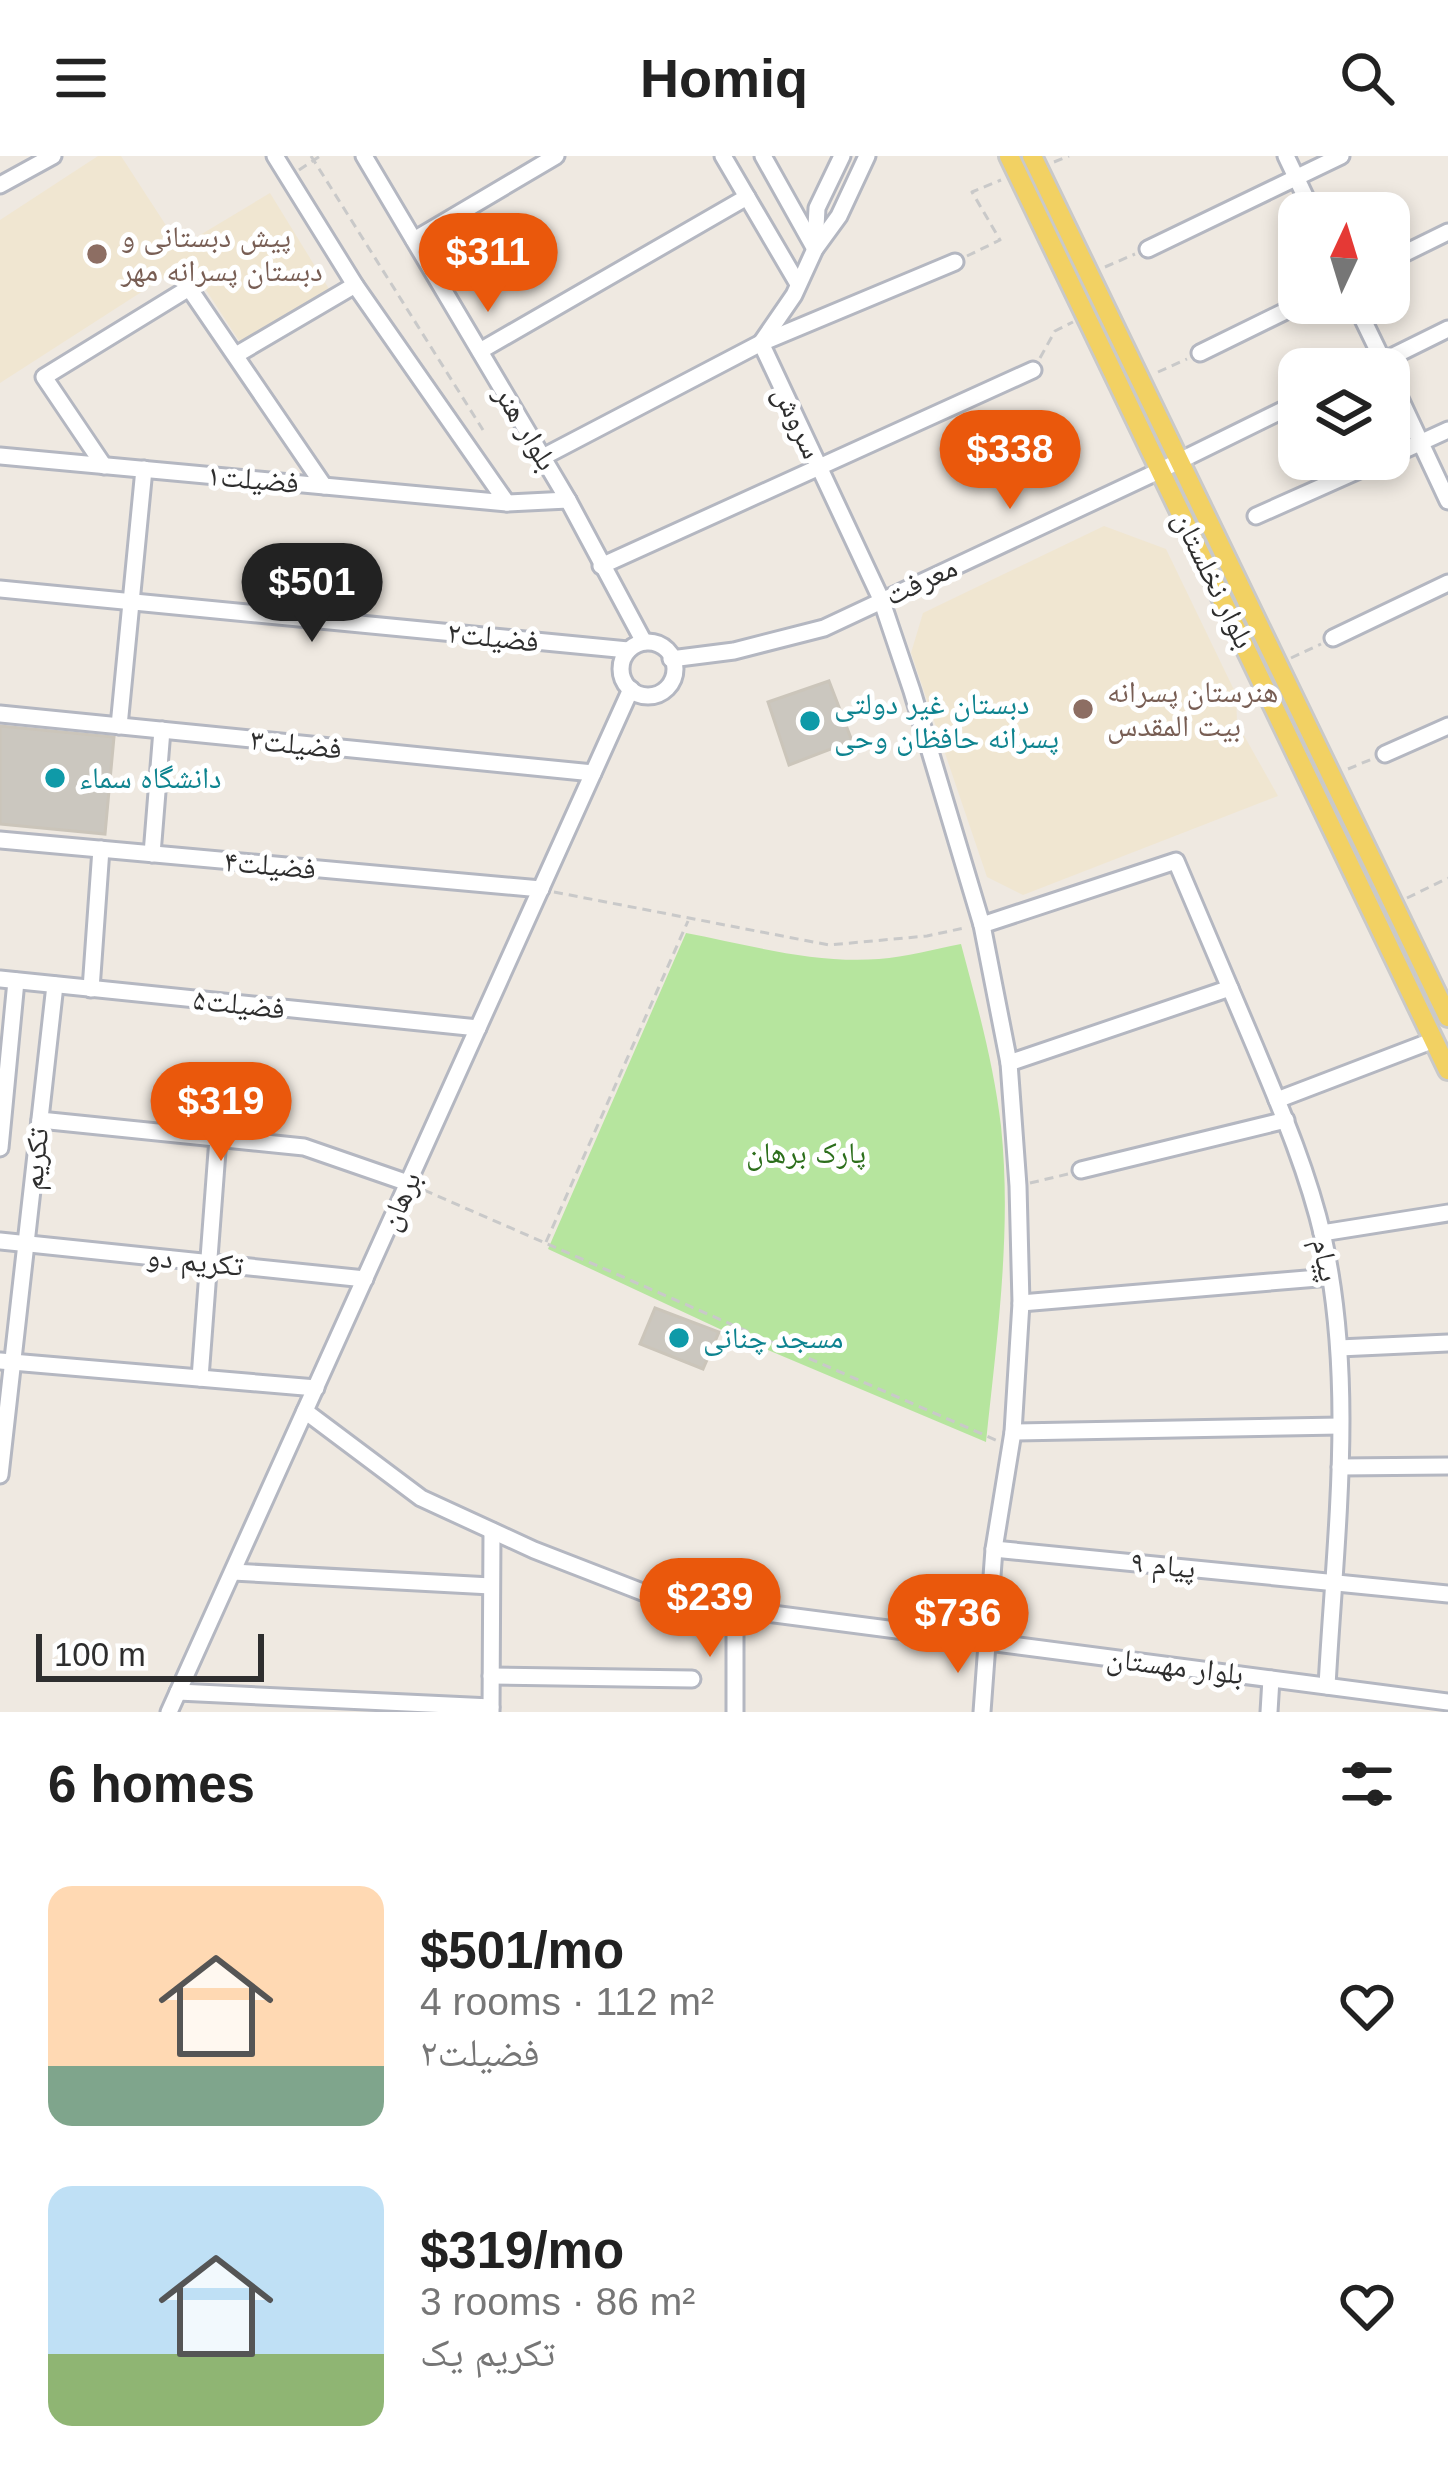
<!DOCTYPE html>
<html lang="en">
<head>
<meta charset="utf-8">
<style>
	:root { --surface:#fff; --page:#f2f2f2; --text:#222; --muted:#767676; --accent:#ea580c }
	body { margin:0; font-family:Helvetica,"Noto Naskh Arabic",sans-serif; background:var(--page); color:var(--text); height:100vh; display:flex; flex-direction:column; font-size:45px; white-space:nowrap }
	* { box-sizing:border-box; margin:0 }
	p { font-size:39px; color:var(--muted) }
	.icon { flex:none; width:66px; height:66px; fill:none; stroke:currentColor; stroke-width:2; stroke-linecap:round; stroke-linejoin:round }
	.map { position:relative; height:1556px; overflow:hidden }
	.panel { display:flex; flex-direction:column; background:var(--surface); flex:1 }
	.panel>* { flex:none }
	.needle { width:78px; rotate:4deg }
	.fabs { position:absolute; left:1278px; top:36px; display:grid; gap:24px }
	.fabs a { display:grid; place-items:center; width:132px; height:132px; border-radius:24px; background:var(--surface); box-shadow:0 6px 18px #0003; font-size:60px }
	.scale { position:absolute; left:36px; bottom:30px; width:228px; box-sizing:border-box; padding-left:12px; border:6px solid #2e2e2e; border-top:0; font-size:33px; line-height:42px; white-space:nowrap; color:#2e2e2e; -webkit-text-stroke:9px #fff; paint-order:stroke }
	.price { position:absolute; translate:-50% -102px; padding:0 27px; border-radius:42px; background:var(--accent); color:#fff; font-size:39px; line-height:78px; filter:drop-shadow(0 3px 6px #0008) }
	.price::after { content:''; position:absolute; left:50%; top:72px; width:36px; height:27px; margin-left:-18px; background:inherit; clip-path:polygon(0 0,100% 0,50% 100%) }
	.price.selected { background:#222; color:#fff }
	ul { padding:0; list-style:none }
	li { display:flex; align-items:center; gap:36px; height:300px; padding:0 48px }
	li span { display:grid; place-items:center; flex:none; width:336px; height:240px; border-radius:24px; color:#555 }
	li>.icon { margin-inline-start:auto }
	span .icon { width:144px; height:144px; fill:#fffc; stroke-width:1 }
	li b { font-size:51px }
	h2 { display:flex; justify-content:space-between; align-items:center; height:144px; padding:0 48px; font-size:51px }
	header { display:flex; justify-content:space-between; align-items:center; height:156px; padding:0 48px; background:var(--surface); font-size:54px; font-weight:600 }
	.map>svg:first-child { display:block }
	.education { fill:#f0e6d1 }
	.green { fill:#b6e59e }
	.building { fill:#cbc7bf; stroke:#cbc5ba; stroke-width:3 }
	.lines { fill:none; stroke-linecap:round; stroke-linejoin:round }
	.minor-casing { stroke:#b4b7c1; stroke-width:21 }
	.major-casing { stroke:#c9c9c9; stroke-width:24 }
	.path { stroke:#c9c9c9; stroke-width:3; stroke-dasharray:9 6; stroke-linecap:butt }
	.minor { stroke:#fff; stroke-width:15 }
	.major { stroke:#f2d163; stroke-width:18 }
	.education-dot { fill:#8d6e63; stroke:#fff; stroke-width:4.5 }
	.culture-dot { fill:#0f9aa8; stroke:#fff; stroke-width:4.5 }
	.labels { text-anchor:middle; stroke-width:10; stroke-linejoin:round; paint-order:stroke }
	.education-label { font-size:30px; fill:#785e54; stroke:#fff; text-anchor:start }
	.street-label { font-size:30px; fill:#2e2e2e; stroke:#fff }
	.culture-label { font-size:30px; fill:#0d838f; stroke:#fff; text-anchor:start }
	.park-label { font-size:30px; fill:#2c6e1b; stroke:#fff }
</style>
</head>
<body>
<header><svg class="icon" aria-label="menu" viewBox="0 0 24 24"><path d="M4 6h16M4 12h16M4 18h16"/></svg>Homiq<svg class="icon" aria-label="search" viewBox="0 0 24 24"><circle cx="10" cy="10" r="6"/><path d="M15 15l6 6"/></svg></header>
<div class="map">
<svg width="1448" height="1556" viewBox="0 0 1448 1556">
	<rect width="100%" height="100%" fill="#efe9e1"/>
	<g class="education">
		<path d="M98 0H121L180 91 270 37 329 133 241 188 188 106 0 227V64Z"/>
		<path d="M1104 370 1166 393 1236 538 1237 567 1278 640 1023 739 987 721 911 497 923 457Z"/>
	</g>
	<path class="green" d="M686 777C749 789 815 808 879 803 906 801 934 793 961 788 977 848 994 909 1001 970 1012 1075 997 1181 986 1286L737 1181 548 1093Z"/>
	<g class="building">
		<path d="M829 525 852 585 789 609 768 546Z"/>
		<path d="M0 570 114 581 105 678 0 668Z"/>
		<path d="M655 1152 719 1176 703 1213 640 1188Z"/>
	</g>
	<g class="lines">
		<defs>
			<g id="minor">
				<path d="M275 0 355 129 507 347"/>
				<path d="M364 0 568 344 644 486"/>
				<path d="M723 0 798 128"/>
				<path d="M763 0 815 93"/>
				<path d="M867 0 839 60 815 93 794 139 761 187 881 443 912 535 982 769 1009 907 1018 1030 1021 1147 1013 1276 994 1393 982 1556"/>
				<path d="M1286 0 1313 57"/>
				<path d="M0 29 53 0"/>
				<path d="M414 84 556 0"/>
				<path d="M815 90 817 52 842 0"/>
				<path d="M1148 93 1341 0"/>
				<path d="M1389 105 1448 76"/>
				<path d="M1355 147 1385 209"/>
				<path d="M480 195 747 41"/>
				<path d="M1200 197 1302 147"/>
				<path d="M236 199 355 129"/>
				<path d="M1367 213 1448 173"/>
				<path d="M1389 219 1448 345"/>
				<path d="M0 300 507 347 568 344"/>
				<path d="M543 301 761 187 955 106"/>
				<path d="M1389 301 1448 274"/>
				<path d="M104 310 44 221 189 132 324 330"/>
				<path d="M1256 360 1384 303"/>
				<path d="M601 410 1033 214"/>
				<path d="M0 433 628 494"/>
				<path d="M1333 482 1448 427"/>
				<circle cx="648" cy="513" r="27"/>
				<path d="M671 503 734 495 824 472 1161 314 1299 246"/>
				<path d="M0 558 593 617"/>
				<path d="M119 570 144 313"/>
				<path d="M1385 598 1448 570"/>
				<path d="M0 684 541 733"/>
				<path d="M152 698 162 574"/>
				<path d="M982 769 1176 705C1202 767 1229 829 1255 891 1281 953 1308 1016 1323 1081 1356 1228 1335 1382 1327 1530"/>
				<path d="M0 823 478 872"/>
				<path d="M91 833 101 693"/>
				<path d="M1009 907 1230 832"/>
				<path d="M1277 944 1434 884"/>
				<path d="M40 964 304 991 408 1027"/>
				<path d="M0 992 16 825"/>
				<path d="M1081 1014 1286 964"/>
				<path d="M1322 1077 1448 1057"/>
				<path d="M0 1085 365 1123"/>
				<path d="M1021 1147 1330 1121"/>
				<path d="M1339 1192 1448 1187"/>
				<path d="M0 1205 316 1232"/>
				<path d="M200 1222 218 982"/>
				<path d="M305 1255 421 1342 534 1394 650 1439 735 1453 1448 1546"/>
				<path d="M1013 1276 1340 1270"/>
				<path d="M1340 1311 1448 1310"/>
				<path d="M0 1319 55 829"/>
				<path d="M994 1393 1448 1438"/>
				<path d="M233 1416 491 1430"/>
				<path d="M491 1520 692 1523"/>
				<path d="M178 1536 491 1551"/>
				<path d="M169 1556 631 533"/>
				<path d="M491 1556 492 1375"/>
				<path d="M735 1556V1453"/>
				<path d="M1269 1556 1271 1523"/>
			</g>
			<g id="major">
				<path d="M1009 0 1448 914"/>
				<path d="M1032 0 1448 861"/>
			</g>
		</defs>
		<use href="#minor" class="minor-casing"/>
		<use href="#major" class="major-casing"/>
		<g class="path">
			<path d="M311 0 483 274"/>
			<path d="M1054 6 1069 0"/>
			<path d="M299 14 320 0"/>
			<path d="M967 100 1000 84 972 36 1001 24"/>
			<path d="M1105 111 1135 98"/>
			<path d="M1040 202 1055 175 1073 166"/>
			<path d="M1158 216 1187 203"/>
			<path d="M1291 502 1321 488"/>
			<path d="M1348 613 1372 603"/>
			<path d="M554 736 829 789 927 780 964 772"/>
			<path d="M1407 742 1448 722"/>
			<path d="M1030 1027 1068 1018"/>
			<path d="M424 1034 998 1285"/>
			<path d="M546 1086 688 765"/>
		</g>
		<use href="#minor" class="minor"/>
		<use href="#major" class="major"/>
	</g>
	<g class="education-dot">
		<circle cx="97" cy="98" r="12"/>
		<circle cx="1083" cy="553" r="12"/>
	</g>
	<g class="culture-dot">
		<circle cx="810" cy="565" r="12"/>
		<circle cx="55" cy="622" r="12"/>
		<circle cx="679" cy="1182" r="12"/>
	</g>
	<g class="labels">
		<g class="education-label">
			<text x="121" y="91">پیش دبستانی و<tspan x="121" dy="34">دبستان پسرانه مهر</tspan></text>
			<text x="1107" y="546">هنرستان پسرانه<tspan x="1107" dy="34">بیت المقدس</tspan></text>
		</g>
		<g class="street-label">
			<text transform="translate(798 266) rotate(65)" y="10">سروش</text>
			<text transform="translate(526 272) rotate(59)" y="10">بلوار هنر</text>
			<text transform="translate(253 323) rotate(5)" y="10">فضیلت۱</text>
			<text transform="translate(1214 424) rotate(64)" y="10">بلوار نخلستان</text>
			<text transform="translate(921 425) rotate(-25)" y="10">معرفت</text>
			<text transform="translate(493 481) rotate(6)" y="10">فضیلت۲</text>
			<text transform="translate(296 588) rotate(6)" y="10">فضیلت۳</text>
			<text transform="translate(270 709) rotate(5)" y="10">فضیلت۴</text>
			<text transform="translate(239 848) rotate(6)" y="10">فضیلت۵</text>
			<text transform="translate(35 1003) rotate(-84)" y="10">تکریم</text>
			<text transform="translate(400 1045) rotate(-66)" y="10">برهان</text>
			<text transform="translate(1326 1104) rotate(79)" y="10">پیام</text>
			<text transform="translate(195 1105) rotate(6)" y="10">تکریم دو</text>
			<text transform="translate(1163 1409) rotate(6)" y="10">پیام ۹</text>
			<text transform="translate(1175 1510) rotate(7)" y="10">بلوار مهستان</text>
		</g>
		<g class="culture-label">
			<text x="834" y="558">دبستان غیر دولتی<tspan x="834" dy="34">پسرانه حافظان وحی</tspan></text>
			<text x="79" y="632">دانشگاه سماء</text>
			<text x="703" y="1192">مسجد چنانی</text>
		</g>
		<g class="park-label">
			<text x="806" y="1007">پارک برهان</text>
		</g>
	</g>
</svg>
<div class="fabs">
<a><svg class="needle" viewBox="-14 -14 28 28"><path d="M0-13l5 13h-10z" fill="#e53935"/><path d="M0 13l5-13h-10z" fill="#767676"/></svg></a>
<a><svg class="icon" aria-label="layers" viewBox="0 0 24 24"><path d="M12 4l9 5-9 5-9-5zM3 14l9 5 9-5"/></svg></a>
</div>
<div class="scale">100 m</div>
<b class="price" style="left:488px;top:159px">$311</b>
<b class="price" style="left:1010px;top:356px">$338</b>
<b class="price selected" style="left:312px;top:489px">$501</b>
<b class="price" style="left:221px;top:1008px">$319</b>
<b class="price" style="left:710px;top:1504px">$239</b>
<b class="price" style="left:958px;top:1520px">$736</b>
</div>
<section class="panel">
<h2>6 homes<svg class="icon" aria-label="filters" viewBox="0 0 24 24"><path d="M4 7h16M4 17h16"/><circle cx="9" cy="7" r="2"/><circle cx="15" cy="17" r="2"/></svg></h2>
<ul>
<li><span style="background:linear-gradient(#ffd9b3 75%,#7fa58c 0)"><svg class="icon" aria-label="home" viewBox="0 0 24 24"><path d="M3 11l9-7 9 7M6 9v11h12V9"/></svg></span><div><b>$501/mo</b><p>4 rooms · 112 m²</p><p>فضیلت۲</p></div><svg class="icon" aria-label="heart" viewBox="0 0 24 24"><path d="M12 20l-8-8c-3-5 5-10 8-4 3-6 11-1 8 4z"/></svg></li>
<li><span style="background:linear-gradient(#bfe0f5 70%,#8fb573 0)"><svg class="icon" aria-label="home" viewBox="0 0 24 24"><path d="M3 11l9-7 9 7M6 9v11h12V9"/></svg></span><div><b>$319/mo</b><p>3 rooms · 86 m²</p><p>تکریم یک</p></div><svg class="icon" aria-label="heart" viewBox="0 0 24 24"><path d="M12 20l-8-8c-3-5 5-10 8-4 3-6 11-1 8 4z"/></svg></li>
</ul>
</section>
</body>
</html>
